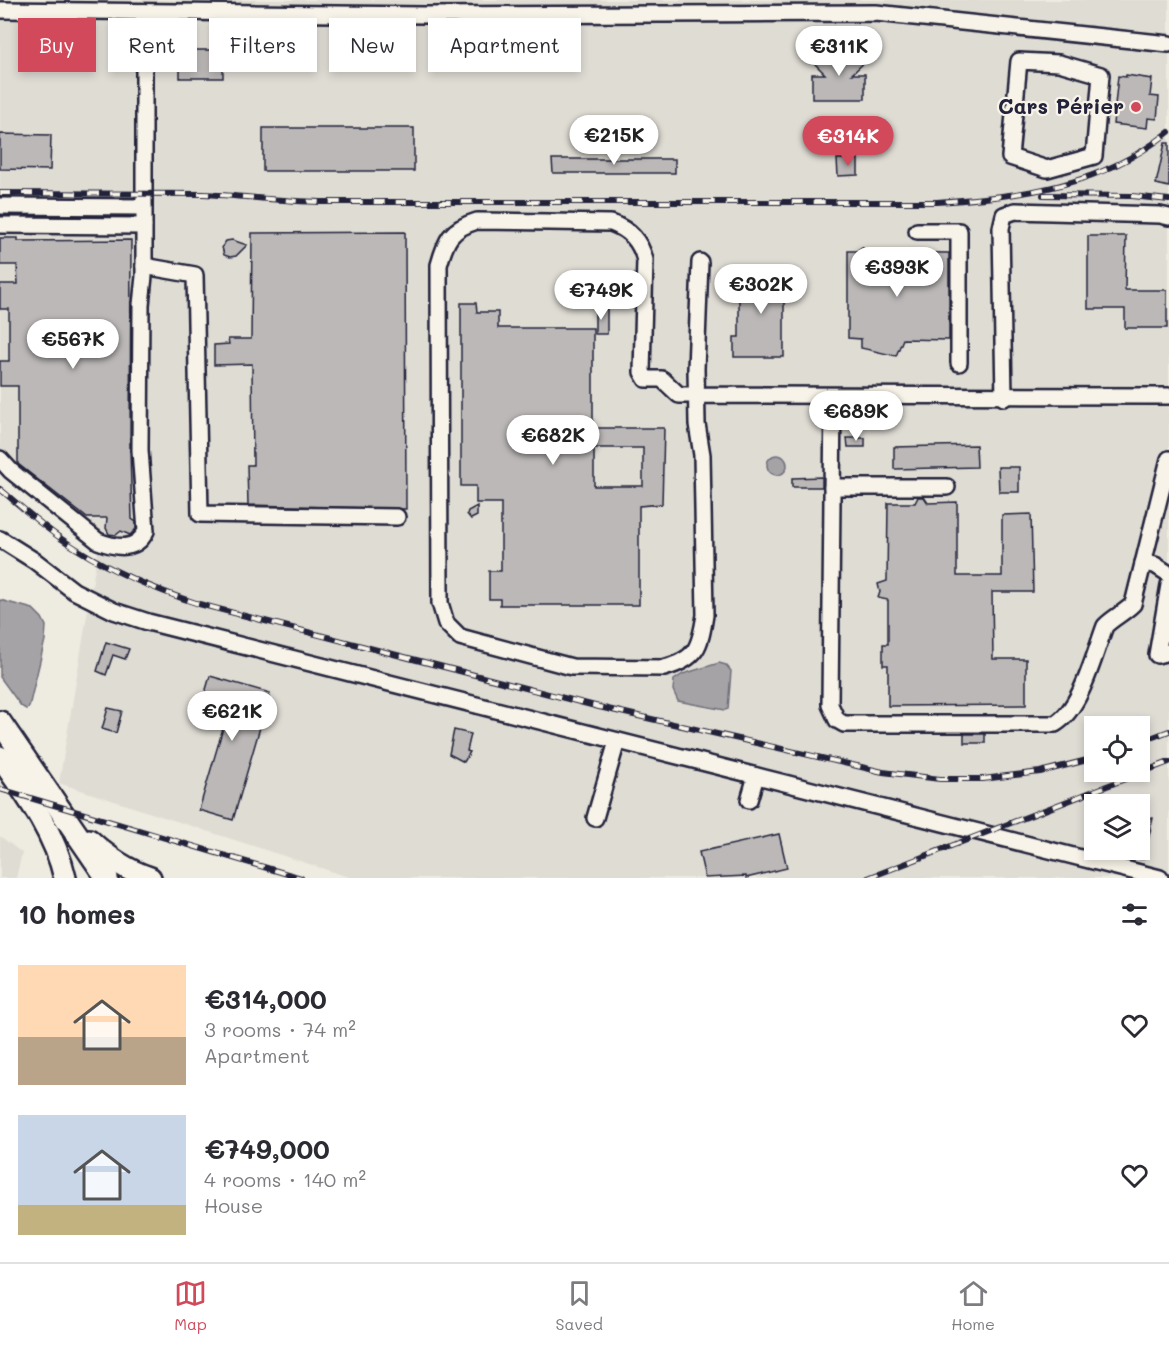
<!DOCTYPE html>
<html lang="en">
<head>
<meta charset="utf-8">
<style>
	:root { --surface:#fff; --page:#f2f2f3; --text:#2b2b33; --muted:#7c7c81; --line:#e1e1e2; --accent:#d1495b }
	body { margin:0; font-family:Mali,sans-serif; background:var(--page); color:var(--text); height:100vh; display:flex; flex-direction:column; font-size:22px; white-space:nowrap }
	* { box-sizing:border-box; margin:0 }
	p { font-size:20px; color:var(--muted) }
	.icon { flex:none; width:33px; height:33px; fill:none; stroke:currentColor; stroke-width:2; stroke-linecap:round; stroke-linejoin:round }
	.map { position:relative; height:878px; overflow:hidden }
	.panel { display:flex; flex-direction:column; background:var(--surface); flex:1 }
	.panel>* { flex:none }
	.guide { position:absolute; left:18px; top:18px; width:600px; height:54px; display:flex; gap:12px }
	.buttons { position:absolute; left:1084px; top:716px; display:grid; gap:12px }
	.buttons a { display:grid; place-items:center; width:66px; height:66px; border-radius:0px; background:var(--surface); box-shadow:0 3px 9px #0003; font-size:30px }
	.price { position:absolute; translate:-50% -51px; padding:0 14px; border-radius:21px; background:#fff; color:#222; font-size:20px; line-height:39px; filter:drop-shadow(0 2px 3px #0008) }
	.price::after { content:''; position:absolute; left:50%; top:36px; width:18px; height:14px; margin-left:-9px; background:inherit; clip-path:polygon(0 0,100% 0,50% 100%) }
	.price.on { background:var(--accent); color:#fff }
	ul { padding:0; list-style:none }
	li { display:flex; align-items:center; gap:18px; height:150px; padding:0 18px }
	li span { display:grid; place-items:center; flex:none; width:168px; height:120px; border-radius:0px; color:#555 }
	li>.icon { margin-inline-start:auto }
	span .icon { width:72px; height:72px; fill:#fffc; stroke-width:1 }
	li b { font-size:26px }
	h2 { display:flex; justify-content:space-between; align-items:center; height:72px; padding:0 18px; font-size:26px }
	.pill { padding:0 21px; border-radius:0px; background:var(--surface); box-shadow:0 3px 9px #0003; font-size:21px; line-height:54px }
	.pill.on { background:var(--accent); color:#fff }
	.tabs { display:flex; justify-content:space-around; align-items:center; height:84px; border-top:2px solid var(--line); background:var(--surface); font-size:16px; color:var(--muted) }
	.tabs a { display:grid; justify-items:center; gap:3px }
	.tabs .on { color:var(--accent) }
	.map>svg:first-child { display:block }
	.built { fill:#dfdcd4; fill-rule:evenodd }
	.water { fill:#a6a3a6; stroke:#716f7b; stroke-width:1.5 }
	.building { fill:#bbb8b7; stroke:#22223b; stroke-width:1.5; fill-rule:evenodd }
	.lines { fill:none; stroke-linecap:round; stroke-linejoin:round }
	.minor-casing { stroke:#22223b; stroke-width:20 }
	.highway-casing { stroke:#22223b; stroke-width:26 }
	.minor { stroke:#f7f3e8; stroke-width:15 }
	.highway { stroke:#f7f3e8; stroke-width:21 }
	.rail-casing { stroke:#22223b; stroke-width:6 }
	.rail { stroke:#f7f3e8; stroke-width:4; stroke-dasharray:11; stroke-linecap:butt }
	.poi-dot { fill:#d1495b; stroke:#f7f3e8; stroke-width:2 }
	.labels { text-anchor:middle; stroke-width:4.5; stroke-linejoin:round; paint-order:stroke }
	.poi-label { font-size:21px; font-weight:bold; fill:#22223b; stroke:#f7f3e8; text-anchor:end }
</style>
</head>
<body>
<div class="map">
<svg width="1169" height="878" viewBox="0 0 1169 878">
	<rect width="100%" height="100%" fill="#eeebe1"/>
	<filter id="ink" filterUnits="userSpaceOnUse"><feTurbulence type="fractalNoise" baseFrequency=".0167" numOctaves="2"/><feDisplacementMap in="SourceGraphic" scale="12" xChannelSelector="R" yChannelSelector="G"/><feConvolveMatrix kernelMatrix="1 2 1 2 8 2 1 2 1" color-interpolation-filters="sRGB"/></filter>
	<g filter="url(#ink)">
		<g class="built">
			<path d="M0 0H1169V878H352L59 783 98 550 0 468ZM1095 726H1140V771H1095ZM1095 804H1140V849H1095Z"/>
			<path d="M0 836 22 853 16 878H0Z"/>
		</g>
		<g class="water">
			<circle cx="777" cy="465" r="10"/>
			<path d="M0 600 33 609 42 618 46 626 45 640 29 707 26 709 21 706 0 677Z"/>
			<path d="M719 663 726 665 731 671 728 709 725 710 678 701 673 690 674 680 683 674Z"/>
		</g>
		<g class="building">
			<rect x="180" y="50" width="43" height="28"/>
			<path d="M816 54H861L867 60 852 74H865V99H812V74H825L811 60Z"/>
			<path d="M1126 75 1152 79 1150 96 1159 97 1157 119 1148 118 1147 128 1113 124 1118 76 1126 77Z"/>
			<rect x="263" y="128" width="151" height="43"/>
			<path d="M0 134 51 135 50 170 0 169Z"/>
			<path d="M1165 143H1169V187L1156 184Z"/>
			<path d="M552 159H675V173H553Z"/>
			<path d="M837 159H858V175L838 176Z"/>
			<path d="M405 232 406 509 248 505 247 465H253L252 364 214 365V345L229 344 228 339H251L252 233Z"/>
			<path d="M1088 236H1126L1125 290H1167V328H1125V309H1088Z"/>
			<path d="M0 238H18V241L131 240 130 450 132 519 136 522V529L130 535 121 531 116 535 109 534 106 528 107 518H87L18 464V386H0V361H9V309H0V284H18L17 265H0Z"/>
			<path d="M232 240 247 245 236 256 230 257 224 255 222 247 226 241Z"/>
			<path d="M862 247 867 252 949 253V340L903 339 896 356 861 348V339L848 338V251H856Z"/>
			<path d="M739 272H784V357H734V337H739Z"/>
			<path d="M461 303H476L477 312H498V328H593V428H664L662 504 639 506V605H500V599H489V571H501V503H476V486H461ZM594 448H643V486H594Z"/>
			<rect x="595" y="308" width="12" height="26"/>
			<path d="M847 438H865V447H848Z"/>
			<path d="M976 445 977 467 894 469V447Z"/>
			<path d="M998 467H1019V492H999Z"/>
			<path d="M822 477V487H792V478Z"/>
			<path d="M918 497H924L928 503 957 502V576H1002V515L1031 514 1033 592H992L993 659H1026V705L888 706V665H883V644H888V600L878 598 880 592 878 584 887 581 888 503H915Z"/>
			<path d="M477 506V516L471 519 467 514 468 511Z"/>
			<path d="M106 642 129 649 125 659 113 655 106 675 97 671Z"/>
			<path d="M210 676 270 693 233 820 199 810 226 718 200 710Z"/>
			<path d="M108 708 122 711 116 733 102 729Z"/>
			<path d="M454 730 471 734 467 751 470 752 464 762 449 754Z"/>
			<rect x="964" y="734" width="21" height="9"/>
			<path d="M1140 815 1153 818 1144 859H1140Z"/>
			<path d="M779 834 787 868 746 878V876L705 878 699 852Z"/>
		</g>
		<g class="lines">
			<defs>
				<g id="minor">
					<path d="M0 10 425 15 876 13 1169 44"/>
					<path d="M1019 61 1059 63 1101 75 1094 156 1047 169 1010 157Z"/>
					<path d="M0 206 144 207"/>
					<path d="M0 225 144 226"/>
					<path d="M917 231H959V363"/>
					<path d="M700 262 696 369 697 424 702 455 705 615C700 647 697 659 664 668L572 667 460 637 446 623 440 603 439 265C446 240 450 229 477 221L611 223C630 230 640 241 645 260L642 372 646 379H662L679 395H696L1169 396"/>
					<path d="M144 266 195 275 200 514 397 517"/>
					<path d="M833 396 830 705 837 720 844 724H1055C1081 709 1094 655 1105 626 1114 617 1124 613 1133 604L1169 459"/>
					<path d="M1004 398 1001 228 1004 215 1015 211 1160 215 1169 217"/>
					<path d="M0 459 11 471 98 541C116 548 136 552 146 531L140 450 141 305 144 276V12"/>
					<path d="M832 487H947"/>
					<path d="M0 539 35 561 74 591 114 611 148 622 1160 878"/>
					<path d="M1143 563 1155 565 1169 574"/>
					<path d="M1169 585 1157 655 1169 652"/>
					<path d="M749 800 756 776"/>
					<path d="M595 818 617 741"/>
				</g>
				<g id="highway">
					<path d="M0 722 107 878"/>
					<path d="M0 757C26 794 55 833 65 878"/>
					<path d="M89 840C106 856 128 871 150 878"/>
				</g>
			</defs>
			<use href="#minor" class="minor-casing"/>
			<use href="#highway" class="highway-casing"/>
			<use href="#minor" class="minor"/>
			<use href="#highway" class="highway"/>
			<defs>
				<g id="rail">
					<path d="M0 193 203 194C243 196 281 201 321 202H937C1023 196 1100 187 1169 132"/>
					<path d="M1043 195 1132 196 1169 200"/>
					<path d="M0 489C25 510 49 532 77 549 115 573 156 590 199 604L599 707 883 772 940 779H983L1040 772 1095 758"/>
					<path d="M1140 742 1169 731"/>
					<path d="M0 789 301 878"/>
					<path d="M868 878 1169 762"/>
				</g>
			</defs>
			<use href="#rail" class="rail-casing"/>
			<use href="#rail" class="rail"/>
		</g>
	</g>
	<circle class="poi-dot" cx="1136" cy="107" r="6"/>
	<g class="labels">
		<g class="poi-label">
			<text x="1124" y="114">Cars Périer</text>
		</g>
	</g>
</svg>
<div class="buttons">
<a><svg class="icon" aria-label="locate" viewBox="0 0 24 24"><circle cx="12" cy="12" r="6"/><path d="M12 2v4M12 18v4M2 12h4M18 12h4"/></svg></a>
<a><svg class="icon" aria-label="layers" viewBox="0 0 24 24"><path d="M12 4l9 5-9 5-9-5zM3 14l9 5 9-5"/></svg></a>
</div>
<b class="price" style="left:839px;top:77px">€311K</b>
<b class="price" style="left:614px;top:166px">€215K</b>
<b class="price on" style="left:848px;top:167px">€314K</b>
<b class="price" style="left:897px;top:298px">€393K</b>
<b class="price" style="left:761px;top:315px">€302K</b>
<b class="price" style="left:601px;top:321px">€749K</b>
<b class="price" style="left:73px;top:370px">€567K</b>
<b class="price" style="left:856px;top:442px">€689K</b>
<b class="price" style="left:553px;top:466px">€682K</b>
<b class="price" style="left:232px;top:742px">€621K</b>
<div class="guide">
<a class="pill on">Buy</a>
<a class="pill">Rent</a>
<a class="pill">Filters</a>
<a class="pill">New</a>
<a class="pill">Apartment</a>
</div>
</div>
<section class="panel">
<h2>10 homes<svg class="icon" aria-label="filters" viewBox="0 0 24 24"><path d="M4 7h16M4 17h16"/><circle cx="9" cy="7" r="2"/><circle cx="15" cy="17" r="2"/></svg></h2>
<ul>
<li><span style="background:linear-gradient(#ffd9b3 60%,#b9a48a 0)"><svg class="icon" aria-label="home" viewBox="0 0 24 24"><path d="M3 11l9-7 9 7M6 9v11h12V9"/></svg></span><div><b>€314,000</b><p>3 rooms · 74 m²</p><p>Apartment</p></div><svg class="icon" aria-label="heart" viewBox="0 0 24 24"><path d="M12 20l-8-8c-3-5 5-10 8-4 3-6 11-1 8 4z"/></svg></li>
<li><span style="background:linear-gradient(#c9d6e8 75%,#c2b280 0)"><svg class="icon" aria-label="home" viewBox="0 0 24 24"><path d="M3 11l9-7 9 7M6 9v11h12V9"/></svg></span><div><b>€749,000</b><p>4 rooms · 140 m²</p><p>House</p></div><svg class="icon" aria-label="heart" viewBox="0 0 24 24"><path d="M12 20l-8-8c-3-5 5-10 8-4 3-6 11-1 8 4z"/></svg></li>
</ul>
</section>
<nav class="tabs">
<a class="on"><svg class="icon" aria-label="map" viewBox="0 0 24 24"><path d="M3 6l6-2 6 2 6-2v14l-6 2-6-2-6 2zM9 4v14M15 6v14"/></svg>Map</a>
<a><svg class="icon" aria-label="saved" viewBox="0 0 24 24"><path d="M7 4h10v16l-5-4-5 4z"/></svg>Saved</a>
<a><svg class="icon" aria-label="home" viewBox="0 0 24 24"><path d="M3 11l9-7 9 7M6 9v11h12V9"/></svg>Home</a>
</nav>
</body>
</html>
